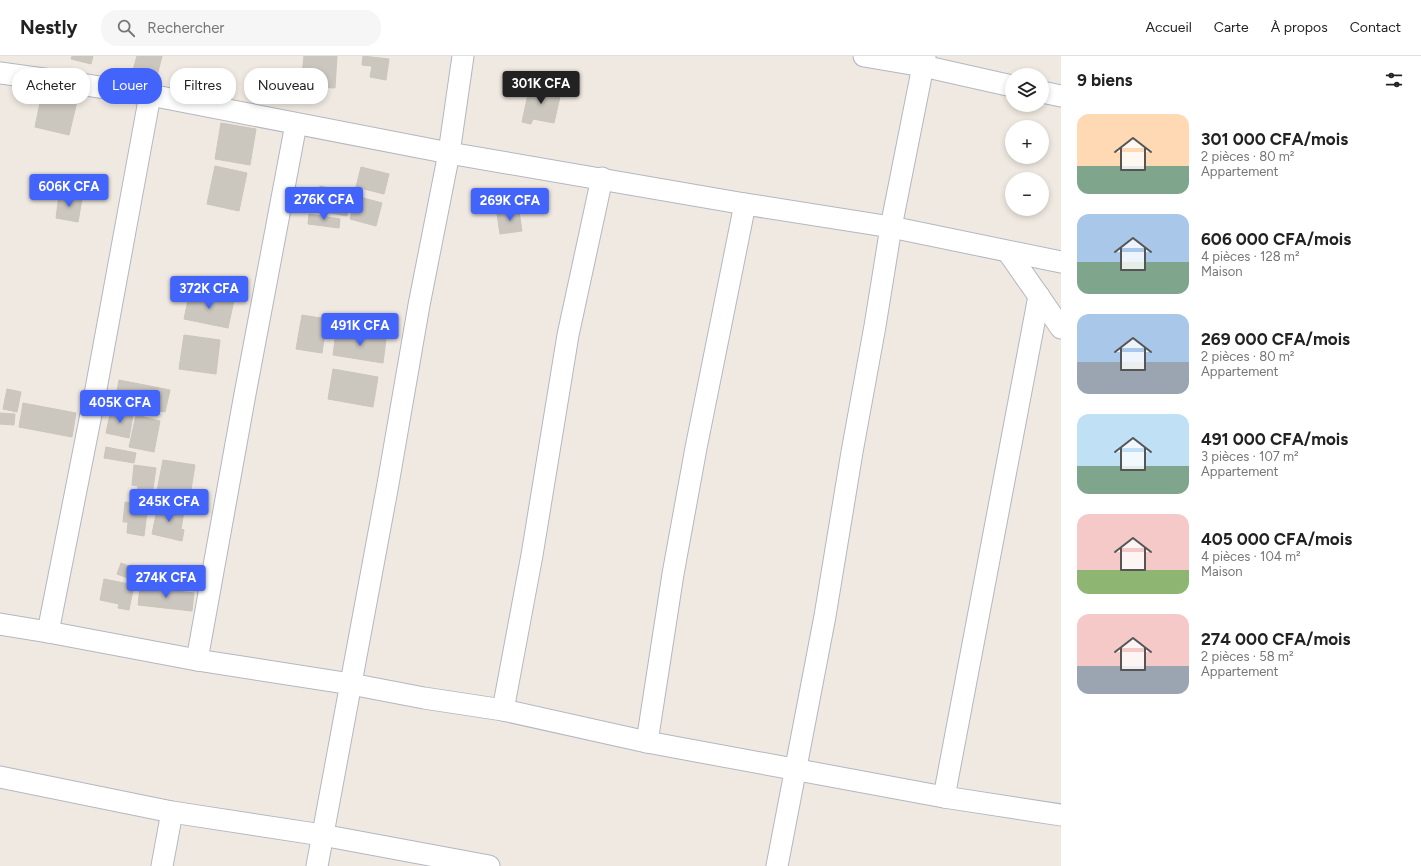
<!DOCTYPE html>
<html lang="fr">
<head>
<meta charset="utf-8">
<style>
	:root { --surface:#fff; --page:#f6f6f6; --text:#222; --muted:#767676; --line:#e0e0e0; --accent:#4264fb }
	body { margin:0; font-family:Figtree,sans-serif; background:var(--page); color:var(--text); height:100vh; display:flex; flex-direction:column; font-size:15px; white-space:nowrap }
	* { box-sizing:border-box; margin:0 }
	p { font-size:13px; color:var(--muted) }
	.icon { flex:none; width:22px; height:22px; fill:none; stroke:currentColor; stroke-width:2; stroke-linecap:round; stroke-linejoin:round }
	.map { position:relative; flex:1; overflow:hidden }
	.panel { display:flex; flex-direction:column; background:var(--surface); width:360px }
	.panel>* { flex:none }
	.hud { position:absolute; left:12px; top:12px; width:380px; height:36px; display:flex; gap:8px }
	.buttons { position:absolute; left:1005px; top:12px; display:grid; gap:8px }
	.buttons a { display:grid; place-items:center; width:44px; height:44px; border-radius:50%; background:var(--surface); box-shadow:0 2px 6px #0003; font-size:20px }
	.price { position:absolute; translate:-50% -34px; padding:0 9px; border-radius:4px; background:var(--accent); color:#fff; font-size:13px; line-height:26px; filter:drop-shadow(0 1px 2px #0008) }
	.price::after { content:''; position:absolute; left:50%; top:24px; width:12px; height:9px; margin-left:-6px; background:inherit; clip-path:polygon(0 0,100% 0,50% 100%) }
	.price.on { background:#222; color:#fff }
	ul { padding:0; list-style:none }
	li { display:flex; align-items:center; gap:12px; height:100px; padding:0 16px }
	li span { display:grid; place-items:center; flex:none; width:112px; height:80px; border-radius:12px; color:#555 }
	li>.icon { margin-inline-start:auto }
	span .icon { width:48px; height:48px; fill:#fffc; stroke-width:1 }
	li b { font-size:17px }
	h2 { display:flex; justify-content:space-between; align-items:center; height:48px; padding:0 16px; font-size:17px }
	.pill { padding:0 14px; border-radius:16px; background:var(--surface); box-shadow:0 2px 6px #0003; font-size:14px; line-height:36px }
	.pill.on { background:var(--accent); color:#fff }
	header { display:flex; align-items:center; gap:24px; box-sizing:border-box; height:56px; padding:0 20px; background:var(--surface); border-bottom:1px solid var(--line) }
	header strong { font-size:19px }
	nav { display:flex; gap:22px; margin-inline-start:auto; font-size:14px }
	.search { width:280px; height:36px; background:var(--page); display:flex; align-items:center; gap:10px; box-sizing:border-box; padding:0 14px; border-radius:16px; color:var(--muted); font-size:15px }
	main { display:flex; flex:1; min-height:0 }
	.map>svg:first-child { display:block }
	.building { fill:#cbc7bf; stroke:#cbc5ba }
	.lines { fill:none; stroke-linecap:round; stroke-linejoin:round }
	.minor-casing { stroke:#b4b7c1; stroke-width:23 }
	.minor { stroke:#fff; stroke-width:21 }
</style>
</head>
<body>
<header>
<strong>Nestly</strong>
<div class="search"><svg class="icon" aria-label="search" viewBox="0 0 24 24"><circle cx="10" cy="10" r="6"/><path d="M15 15l6 6"/></svg>Rechercher</div>
<nav><a>Accueil</a><a>Carte</a><a>À propos</a><a>Contact</a></nav>
</header>
<main>
<div class="map">
<svg width="1061" height="810" viewBox="0 0 1061 810">
	<rect width="100%" height="100%" fill="#efe9e1"/>
	<g class="building">
		<path d="M72 0H93L91 8 71 3Z"/>
		<path d="M137 0H162L157 20 133 14Z"/>
		<path d="M304 0H337L335 32 301 30Z"/>
		<path d="M363 0 389 3 386 24 370 21 372 10 362 9Z"/>
		<path d="M530 29 561 36 554 67 533 63 531 68 522 66Z"/>
		<path d="M43 32 78 41 69 79 35 71Z"/>
		<path d="M221 67 256 73 250 109 215 103Z"/>
		<path d="M215 110 247 117 239 155 207 148Z"/>
		<path d="M361 111 389 118 384 138 356 131Z"/>
		<path d="M320 130 351 137 347 160 325 156 327 143 318 141Z"/>
		<path d="M59 139 82 143 78 166 56 162Z"/>
		<path d="M356 140 382 147 376 170 350 163Z"/>
		<path d="M519 155 522 175 500 178 497 158Z"/>
		<path d="M309 158 340 163 339 172 308 168Z"/>
		<path d="M190 235 234 244 228 272 184 263Z"/>
		<path d="M302 259 327 263 322 297 296 293Z"/>
		<path d="M336 276 386 283 383 307 333 299Z"/>
		<path d="M184 279 220 284 216 318 179 313Z"/>
		<path d="M333 313 378 321 373 351 328 343Z"/>
		<path d="M119 324 170 334 165 356 115 346Z"/>
		<path d="M7 333 21 336 17 356 3 353Z"/>
		<path d="M23 347 76 357 72 381 19 371Z"/>
		<path d="M111 354 133 359 129 382 106 377Z"/>
		<path d="M0 357 15 358 14 369 0 368Z"/>
		<path d="M136 359 160 365 154 396 129 391Z"/>
		<path d="M106 391 136 397 134 407 104 402Z"/>
		<path d="M163 404 195 409 189 446 156 440Z"/>
		<path d="M134 409 156 412 152 439 137 437 138 430 132 429Z"/>
		<path d="M125 446 148 449 144 480 127 477 128 466H123Z"/>
		<path d="M158 449 184 455 181 473 184 474 182 485 152 478Z"/>
		<path d="M121 507 137 513 133 524 117 518Z"/>
		<path d="M104 523 134 529 129 554 118 552 119 548 100 544Z"/>
		<path d="M140 531 194 537 192 555 138 549Z"/>
	</g>
	<g class="lines">
		<defs>
			<g id="minor">
				<path d="M864 0 923 10 1012 30"/>
				<path d="M0 17 80 28 150 39 449 97 745 148 891 171 1061 206"/>
				<path d="M1042 36 1061 40"/>
				<path d="M1008 196 1061 272"/>
				<path d="M0 568 48 576 197 604 351 628 424 642 503 654 647 686 944 741 1061 759"/>
				<path d="M48 576 96 333 150 39"/>
				<path d="M197 604 245 338 296 68"/>
				<path d="M503 654 532 499 568 279 602 122"/>
				<path d="M647 686 673 518 696 392 745 148"/>
				<path d="M0 721 172 756 322 779 489 810"/>
				<path d="M944 741 1039 240"/>
				<path d="M162 810 172 756"/>
				<path d="M317 810 388 428 419 249 449 97 463 0"/>
				<path d="M777 810 825 560 852 396 875 270 891 171 925 0"/>
			</g>
		</defs>
		<use href="#minor" class="minor-casing"/>
		<use href="#minor" class="minor"/>
	</g>
</svg>
<div class="buttons">
<a><svg class="icon" aria-label="layers" viewBox="0 0 24 24"><path d="M12 4l9 5-9 5-9-5zM3 14l9 5 9-5"/></svg></a>
<a>+</a>
<a>−</a>
</div>
<b class="price on" style="left:541px;top:49px">301K CFA</b>
<b class="price" style="left:69px;top:152px">606K CFA</b>
<b class="price" style="left:324px;top:165px">276K CFA</b>
<b class="price" style="left:510px;top:166px">269K CFA</b>
<b class="price" style="left:209px;top:254px">372K CFA</b>
<b class="price" style="left:360px;top:291px">491K CFA</b>
<b class="price" style="left:120px;top:368px">405K CFA</b>
<b class="price" style="left:169px;top:467px">245K CFA</b>
<b class="price" style="left:166px;top:543px">274K CFA</b>
<div class="hud">
<a class="pill">Acheter</a>
<a class="pill on">Louer</a>
<a class="pill">Filtres</a>
<a class="pill">Nouveau</a>
</div>
</div>
<section class="panel">
<h2>9 biens<svg class="icon" aria-label="filters" viewBox="0 0 24 24"><path d="M4 7h16M4 17h16"/><circle cx="9" cy="7" r="2"/><circle cx="15" cy="17" r="2"/></svg></h2>
<ul>
<li><span style="background:linear-gradient(#ffd9b3 65%,#7fa58c 0)"><svg class="icon" aria-label="home" viewBox="0 0 24 24"><path d="M3 11l9-7 9 7M6 9v11h12V9"/></svg></span><div><b>301 000 CFA/mois</b><p>2 pièces · 80 m²</p><p>Appartement</p></div></li>
<li><span style="background:linear-gradient(#a9c7e8 60%,#7fa58c 0)"><svg class="icon" aria-label="home" viewBox="0 0 24 24"><path d="M3 11l9-7 9 7M6 9v11h12V9"/></svg></span><div><b>606 000 CFA/mois</b><p>4 pièces · 128 m²</p><p>Maison</p></div></li>
<li><span style="background:linear-gradient(#a9c7e8 60%,#9aa5b1 0)"><svg class="icon" aria-label="home" viewBox="0 0 24 24"><path d="M3 11l9-7 9 7M6 9v11h12V9"/></svg></span><div><b>269 000 CFA/mois</b><p>2 pièces · 80 m²</p><p>Appartement</p></div></li>
<li><span style="background:linear-gradient(#bfe0f5 65%,#7fa58c 0)"><svg class="icon" aria-label="home" viewBox="0 0 24 24"><path d="M3 11l9-7 9 7M6 9v11h12V9"/></svg></span><div><b>491 000 CFA/mois</b><p>3 pièces · 107 m²</p><p>Appartement</p></div></li>
<li><span style="background:linear-gradient(#f6c9c9 70%,#8fb573 0)"><svg class="icon" aria-label="home" viewBox="0 0 24 24"><path d="M3 11l9-7 9 7M6 9v11h12V9"/></svg></span><div><b>405 000 CFA/mois</b><p>4 pièces · 104 m²</p><p>Maison</p></div></li>
<li><span style="background:linear-gradient(#f6c9c9 65%,#9aa5b1 0)"><svg class="icon" aria-label="home" viewBox="0 0 24 24"><path d="M3 11l9-7 9 7M6 9v11h12V9"/></svg></span><div><b>274 000 CFA/mois</b><p>2 pièces · 58 m²</p><p>Appartement</p></div></li>
</ul>
</section>
</main>
</body>
</html>
